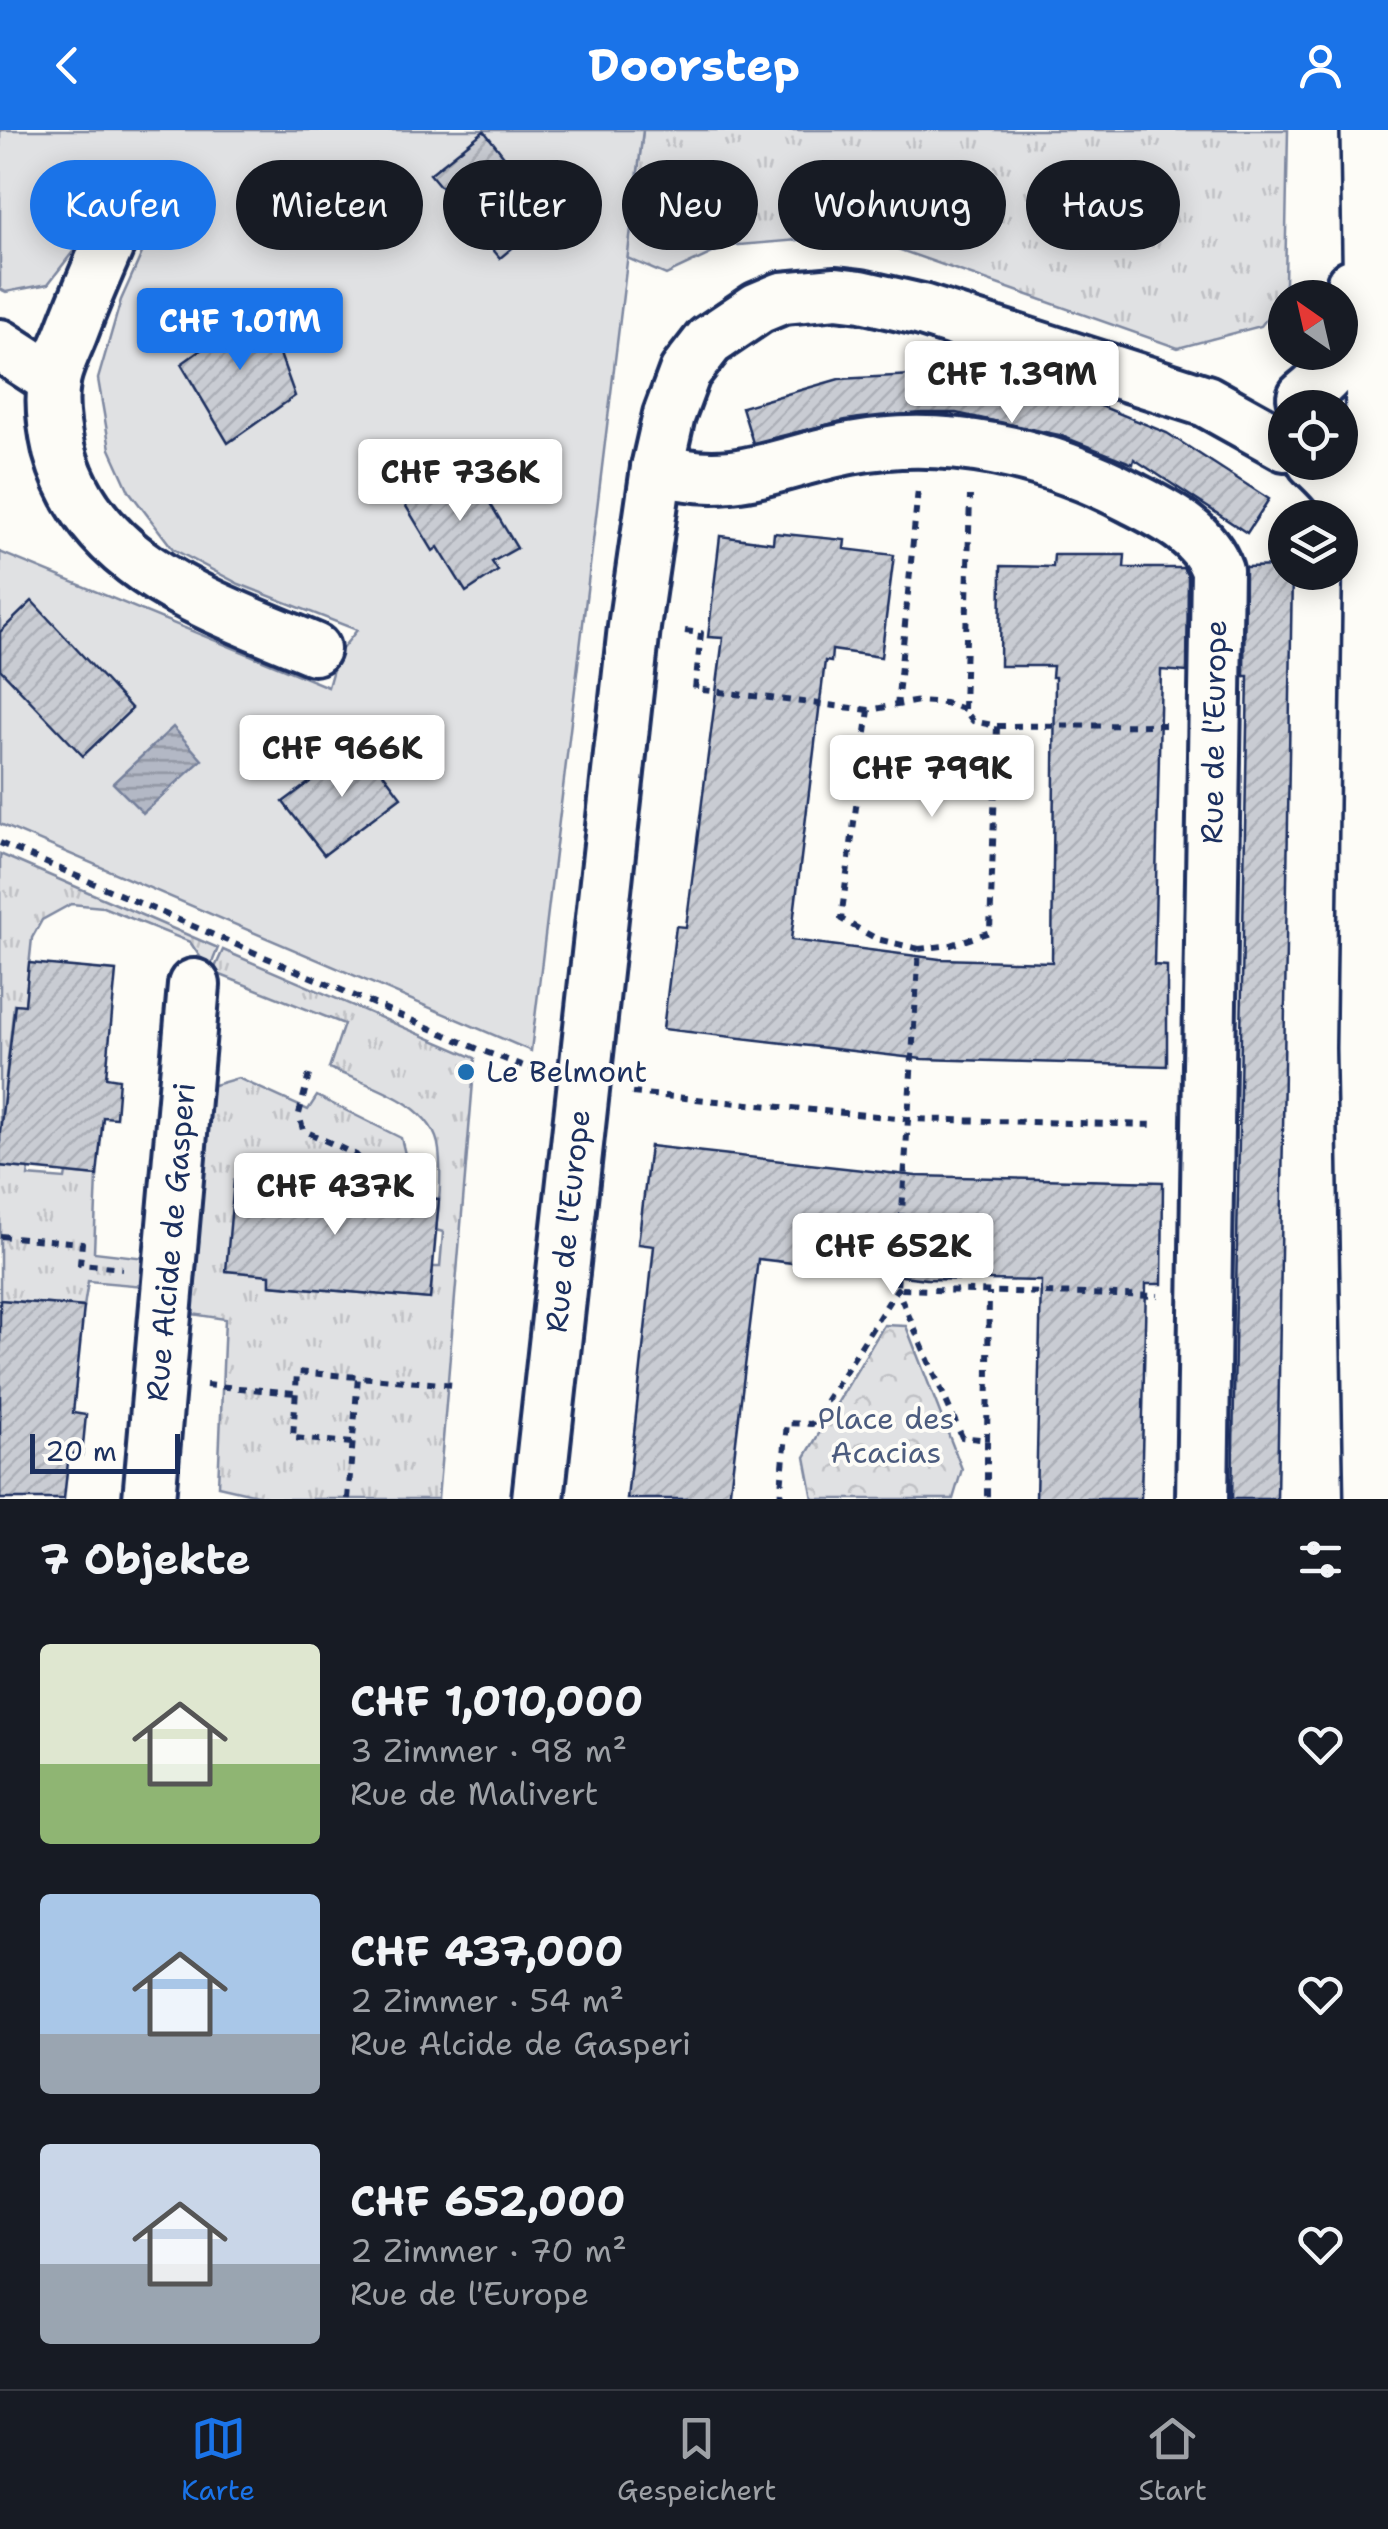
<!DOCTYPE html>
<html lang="de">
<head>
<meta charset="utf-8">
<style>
	:root { --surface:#171b24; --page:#20242c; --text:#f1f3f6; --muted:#9ea1a6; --line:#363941; --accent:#1a73e8 }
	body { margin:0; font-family:"Shantell Sans",sans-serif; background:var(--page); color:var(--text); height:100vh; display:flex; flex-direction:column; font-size:38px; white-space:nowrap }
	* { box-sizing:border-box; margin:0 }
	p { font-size:32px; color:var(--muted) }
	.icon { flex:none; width:55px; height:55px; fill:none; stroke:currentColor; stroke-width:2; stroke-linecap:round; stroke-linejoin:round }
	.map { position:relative; height:1369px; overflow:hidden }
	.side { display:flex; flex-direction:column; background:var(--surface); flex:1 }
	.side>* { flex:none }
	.top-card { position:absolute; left:30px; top:30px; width:1330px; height:90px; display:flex; gap:20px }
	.needle { width:65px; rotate:326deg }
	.fabs { position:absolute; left:1268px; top:150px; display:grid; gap:20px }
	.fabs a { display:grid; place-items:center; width:90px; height:90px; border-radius:50%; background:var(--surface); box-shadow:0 5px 25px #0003; font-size:50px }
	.scale { position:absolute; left:30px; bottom:25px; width:150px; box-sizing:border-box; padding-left:10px; border:5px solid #1b2f5e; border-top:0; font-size:28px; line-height:35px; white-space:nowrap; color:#1b2f5e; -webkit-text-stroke:8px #fdfcf7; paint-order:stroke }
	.price { position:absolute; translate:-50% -85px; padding:0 22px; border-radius:10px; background:#fff; color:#222; font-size:32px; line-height:65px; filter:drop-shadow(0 2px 5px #0008) }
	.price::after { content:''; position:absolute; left:50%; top:60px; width:30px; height:22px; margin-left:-15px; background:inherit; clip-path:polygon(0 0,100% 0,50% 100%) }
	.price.current { background:var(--accent); color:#fff }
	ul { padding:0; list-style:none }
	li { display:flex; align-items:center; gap:30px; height:250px; padding:0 40px }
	li span { display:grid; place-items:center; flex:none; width:280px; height:200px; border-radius:10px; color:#555 }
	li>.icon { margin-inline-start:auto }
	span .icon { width:120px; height:120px; fill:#fffc; stroke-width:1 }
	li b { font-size:42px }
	h2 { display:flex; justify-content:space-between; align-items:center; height:120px; padding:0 40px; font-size:42px }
	.tag { padding:0 35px; border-radius:45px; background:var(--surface); box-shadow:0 5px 25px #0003; font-size:35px; line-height:90px }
	.tag.current { background:var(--accent); color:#fff }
	header { display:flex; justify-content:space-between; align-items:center; height:130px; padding:0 40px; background:var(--accent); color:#fff; font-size:45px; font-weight:700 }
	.menu { display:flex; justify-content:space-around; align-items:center; height:140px; border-top:2px solid var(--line); background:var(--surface); font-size:28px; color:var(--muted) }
	.menu a { display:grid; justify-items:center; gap:5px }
	.menu .current { color:var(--accent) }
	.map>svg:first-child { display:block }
	.grass { fill:url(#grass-tufts); stroke:#7e88a0; stroke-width:2.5 }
	.park { fill:url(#park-crowns); stroke:#7e88a0; stroke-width:2.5 }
	.garden { fill:#e0e1e3; stroke:#7e88a0; stroke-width:2.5 }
	.water { fill:url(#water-rules); stroke:#76819c; stroke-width:2.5 }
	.building { fill:url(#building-hatch); stroke:#1b2f5e; stroke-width:2.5 }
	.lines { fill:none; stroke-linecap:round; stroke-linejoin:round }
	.street-casing { stroke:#1b2f5e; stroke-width:58 }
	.primary-casing { stroke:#1b2f5e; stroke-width:62 }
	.path { stroke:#1b2f5e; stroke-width:6; stroke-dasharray:8 8; stroke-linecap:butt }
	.street { stroke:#fdfcf7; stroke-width:50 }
	.primary { stroke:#fdfcf7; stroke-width:55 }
	.poi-dot { fill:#1f6fb2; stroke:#fdfcf7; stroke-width:4 }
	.labels { text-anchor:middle; stroke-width:8; stroke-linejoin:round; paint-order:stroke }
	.street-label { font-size:30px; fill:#1b2f5e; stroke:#fdfcf7 }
	.poi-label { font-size:30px; fill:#1b2f5e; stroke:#fdfcf7; text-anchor:start }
	.park-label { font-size:30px; fill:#4c5c7f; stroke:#fdfcf7 }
</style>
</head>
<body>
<header><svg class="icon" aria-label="back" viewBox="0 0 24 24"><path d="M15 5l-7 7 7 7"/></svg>Doorstep<svg class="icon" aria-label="person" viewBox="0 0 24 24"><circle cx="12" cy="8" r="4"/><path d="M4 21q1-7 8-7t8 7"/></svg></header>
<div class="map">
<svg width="1388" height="1369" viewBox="0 0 1388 1369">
	<defs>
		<pattern id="grass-tufts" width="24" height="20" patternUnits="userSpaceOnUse" patternTransform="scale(2.5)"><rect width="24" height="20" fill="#e0e1e3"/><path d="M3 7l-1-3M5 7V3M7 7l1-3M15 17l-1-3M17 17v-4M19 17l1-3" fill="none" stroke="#c0c1c5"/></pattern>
		<pattern id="park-crowns" width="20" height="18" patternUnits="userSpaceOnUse" patternTransform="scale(2.5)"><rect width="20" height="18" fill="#e0e1e3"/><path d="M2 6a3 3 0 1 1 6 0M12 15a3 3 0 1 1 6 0" fill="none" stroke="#c0c1c5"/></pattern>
		<pattern id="water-rules" width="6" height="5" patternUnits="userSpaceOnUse" patternTransform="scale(2.5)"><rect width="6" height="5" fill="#b3b8c5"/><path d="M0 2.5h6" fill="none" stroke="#9196a3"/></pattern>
		<pattern id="building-hatch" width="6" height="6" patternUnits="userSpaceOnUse" patternTransform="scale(2.5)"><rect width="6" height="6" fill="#c9ccd3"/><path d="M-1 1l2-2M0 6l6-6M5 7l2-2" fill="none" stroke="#acb0b8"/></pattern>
	</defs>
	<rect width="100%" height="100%" fill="#fdfcf7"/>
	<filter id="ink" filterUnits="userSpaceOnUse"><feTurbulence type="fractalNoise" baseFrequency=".01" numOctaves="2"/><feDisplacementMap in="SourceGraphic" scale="20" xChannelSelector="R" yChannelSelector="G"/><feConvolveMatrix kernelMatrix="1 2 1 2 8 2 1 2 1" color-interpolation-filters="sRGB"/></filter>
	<g filter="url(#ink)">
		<g class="grass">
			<path d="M643 0H1288L1285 153 1276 177 1261 196 1178 218 858 105 727 116 666 145 627 128Z"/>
			<path d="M0 724 218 818 209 840 190 812 103 777 71 774 42 790 32 808 25 875H14L0 1002Z"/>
			<path d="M223 820 475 928 438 1369H275L218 1356 225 1189 192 1184 207 957 238 948 308 980 317 966 401 1008 406 1028 403 1066 380 1064 381 1051 342 1048 340 1060 235 1051 270 1145V1155L430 1169 433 1137H440L443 1102 436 1100C439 1074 442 1046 439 1020 434 972 366 955 329 938L344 894 213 842Z"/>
			<path d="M0 1036 29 1039 28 1046 65 1049 66 1043 97 1046 94 1122 146 1128 144 1156 88 1151 84 1177 0 1170Z"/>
		</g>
		<path class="park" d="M884 1195 906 1196 962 1339 953 1369H813L805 1327Z"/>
		<path class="garden" d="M0 0H643L531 921 0 694V422L328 557 337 525 357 500 239 454 173 419 129 361 110 319 98 249 121 170 155 94 175 67 114 34 75 119 48 154 6 162 0 159Z"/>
		<path class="water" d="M173 597 202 630 143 683 113 653Z"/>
		<g class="building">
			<path d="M484 1 551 86 500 128 430 44Z"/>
			<path d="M248 171 275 210 295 266 228 313 181 234 212 212 204 201Z"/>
			<path d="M969 242 1066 265 1067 262 1167 303 1269 369 1247 403 1134 329 1133 334 1059 305 956 283H922L846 290 753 313 742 277 839 249Z"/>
			<path d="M464 330 517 418 492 432 498 441 466 462 438 417 433 421 401 368Z"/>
			<path d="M774 403 845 410 844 419 894 425 881 527 832 520 831 532 825 531 791 810 940 829 1052 832 1055 547H1052L1053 536H1000L1001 436 1053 437 1054 425H1125L1124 438H1183L1188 446 1187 542 1161 540 1154 835 1167 836V936L922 929 663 899 676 796 686 797 723 508 708 507 720 406 773 413Z"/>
			<path d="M1285 436V442H1292L1277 1369H1232L1248 546H1244L1245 437Z"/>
			<path d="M32 471 132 579 83 626 0 539V502Z"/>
			<path d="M361 614 401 667 324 725 283 672Z"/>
			<path d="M29 833 116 841 106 947 119 949 116 988 103 987 97 1046 0 1036V1002L15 874 25 875Z"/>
			<path d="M650 1016 916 1046 1163 1052 1162 1154H1146L1141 1369H1036L1041 1151 927 1149 758 1129 729 1369H627L654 1116 638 1114Z"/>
			<path d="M342 1048 382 1051 380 1064 439 1069 430 1169 270 1155V1145L226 1141 234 1051 340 1060Z"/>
			<path d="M0 1170 84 1177 73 1283 86 1285 82 1325 69 1323 64 1369H0Z"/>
		</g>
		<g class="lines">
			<defs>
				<g id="street">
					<path d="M132 61C111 108 90 154 72 202 66 218 56 236 54 252 50 275 54 299 59 321 91 439 214 477 314 519"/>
					<path d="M0 215 54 250"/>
					<path d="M1303 267C1352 228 1348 214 1352 155"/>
					<path d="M1313 332C1352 367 1355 381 1360 432"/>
					<path d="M657 338C731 362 778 332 850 318 946 300 1047 323 1132 368 1165 385 1204 403 1217 440L1202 1369"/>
					<path d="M149 1369 194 855"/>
					<path d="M538 1369 634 497 657 338 669 285 685 242 709 211 758 178 782 168 836 163 861 166 922 180 1206 271 1285 315"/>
				</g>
				<path id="primary" d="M1369 0 1374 289 1365 918 1373 1369"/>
			</defs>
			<use href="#street" class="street-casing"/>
			<use href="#primary" class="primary-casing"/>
			<g class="path">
				<path d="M685 501 701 503 695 559 869 580"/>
				<path d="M897 577 918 359"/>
				<path d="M964 579 970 366"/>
				<path d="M997 596 1165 595"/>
				<path d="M0 713 483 921 537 941"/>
				<path d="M919 819 877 809 841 789 869 580 919 571 945 573 964 579 973 591 997 596 990 802 951 815 919 819 897 1159 1158 1166"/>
				<path d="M309 945 299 984 303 1000 356 1025 362 1032V1049"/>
				<path d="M632 963 908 989 1158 995"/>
				<path d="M0 1106 82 1113 80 1134 122 1138"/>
				<path d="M206 1255 295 1263"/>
				<path d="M987 1310 989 1163"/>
				<path d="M352 1313 293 1308 297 1242 455 1255"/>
				<path d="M348 1369 358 1247"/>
				<path d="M780 1369 787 1293 812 1294 897 1159 962 1307 987 1310V1369"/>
			</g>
			<use href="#street" class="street"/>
			<use href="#primary" class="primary"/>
		</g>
	</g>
	<circle class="poi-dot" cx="466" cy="942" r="10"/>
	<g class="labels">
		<g class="street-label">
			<text transform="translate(1214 602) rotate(-89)" y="10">Rue de l'Europe</text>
			<text transform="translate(568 1091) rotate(-84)" y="10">Rue de l'Europe</text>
			<text transform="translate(171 1112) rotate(-85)" y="10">Rue Alcide de Gasperi</text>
		</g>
		<g class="poi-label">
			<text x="486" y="952">Le Belmont</text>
		</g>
		<g class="park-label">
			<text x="886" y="1299">Place des<tspan x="886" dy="34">Acacias</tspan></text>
		</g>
	</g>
</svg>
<div class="fabs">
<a><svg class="needle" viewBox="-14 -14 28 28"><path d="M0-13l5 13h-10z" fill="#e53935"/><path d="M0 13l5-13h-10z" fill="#9ea1a6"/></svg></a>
<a><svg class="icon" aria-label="locate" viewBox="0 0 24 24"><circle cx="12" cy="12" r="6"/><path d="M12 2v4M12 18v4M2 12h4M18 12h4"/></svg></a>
<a><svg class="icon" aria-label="layers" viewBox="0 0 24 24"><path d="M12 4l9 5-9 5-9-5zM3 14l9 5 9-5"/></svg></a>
</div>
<div class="scale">20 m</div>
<b class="price current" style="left:240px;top:243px">CHF 1.01M</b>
<b class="price" style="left:1012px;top:296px">CHF 1.39M</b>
<b class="price" style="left:460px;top:394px">CHF 736K</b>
<b class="price" style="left:342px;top:670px">CHF 966K</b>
<b class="price" style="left:932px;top:690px">CHF 799K</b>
<b class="price" style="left:335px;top:1108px">CHF 437K</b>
<b class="price" style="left:893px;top:1168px">CHF 652K</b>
<div class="top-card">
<a class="tag current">Kaufen</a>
<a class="tag">Mieten</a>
<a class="tag">Filter</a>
<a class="tag">Neu</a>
<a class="tag">Wohnung</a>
<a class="tag">Haus</a>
</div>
</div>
<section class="side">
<h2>7 Objekte<svg class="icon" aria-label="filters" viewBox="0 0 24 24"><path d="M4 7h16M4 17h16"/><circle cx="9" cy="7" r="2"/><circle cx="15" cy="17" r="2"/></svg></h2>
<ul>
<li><span style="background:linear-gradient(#dfe7d0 60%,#8fb573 0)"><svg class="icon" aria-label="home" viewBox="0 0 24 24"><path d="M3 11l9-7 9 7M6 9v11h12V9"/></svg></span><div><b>CHF 1,010,000</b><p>3 Zimmer · 98 m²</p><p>Rue de Malivert</p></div><svg class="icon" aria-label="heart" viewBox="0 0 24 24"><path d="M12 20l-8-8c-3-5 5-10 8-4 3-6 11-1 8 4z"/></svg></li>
<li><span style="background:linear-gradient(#a9c7e8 70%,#9aa5b1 0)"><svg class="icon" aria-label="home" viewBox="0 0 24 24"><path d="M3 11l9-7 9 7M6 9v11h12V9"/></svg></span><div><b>CHF 437,000</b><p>2 Zimmer · 54 m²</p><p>Rue Alcide de Gasperi</p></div><svg class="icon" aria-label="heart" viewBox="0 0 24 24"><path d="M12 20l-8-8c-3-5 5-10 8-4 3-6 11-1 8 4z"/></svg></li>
<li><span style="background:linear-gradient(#c9d6e8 60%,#9aa5b1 0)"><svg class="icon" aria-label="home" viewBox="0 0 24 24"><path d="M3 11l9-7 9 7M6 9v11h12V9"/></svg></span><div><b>CHF 652,000</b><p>2 Zimmer · 70 m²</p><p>Rue de l'Europe</p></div><svg class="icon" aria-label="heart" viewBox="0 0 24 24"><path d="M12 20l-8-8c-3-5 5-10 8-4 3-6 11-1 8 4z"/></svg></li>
</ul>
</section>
<nav class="menu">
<a class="current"><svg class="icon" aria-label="map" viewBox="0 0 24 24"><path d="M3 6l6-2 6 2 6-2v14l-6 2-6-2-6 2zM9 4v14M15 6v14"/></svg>Karte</a>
<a><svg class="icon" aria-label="saved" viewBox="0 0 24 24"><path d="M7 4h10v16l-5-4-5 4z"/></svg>Gespeichert</a>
<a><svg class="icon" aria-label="home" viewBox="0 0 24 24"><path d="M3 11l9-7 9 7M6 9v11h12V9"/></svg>Start</a>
</nav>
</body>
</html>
